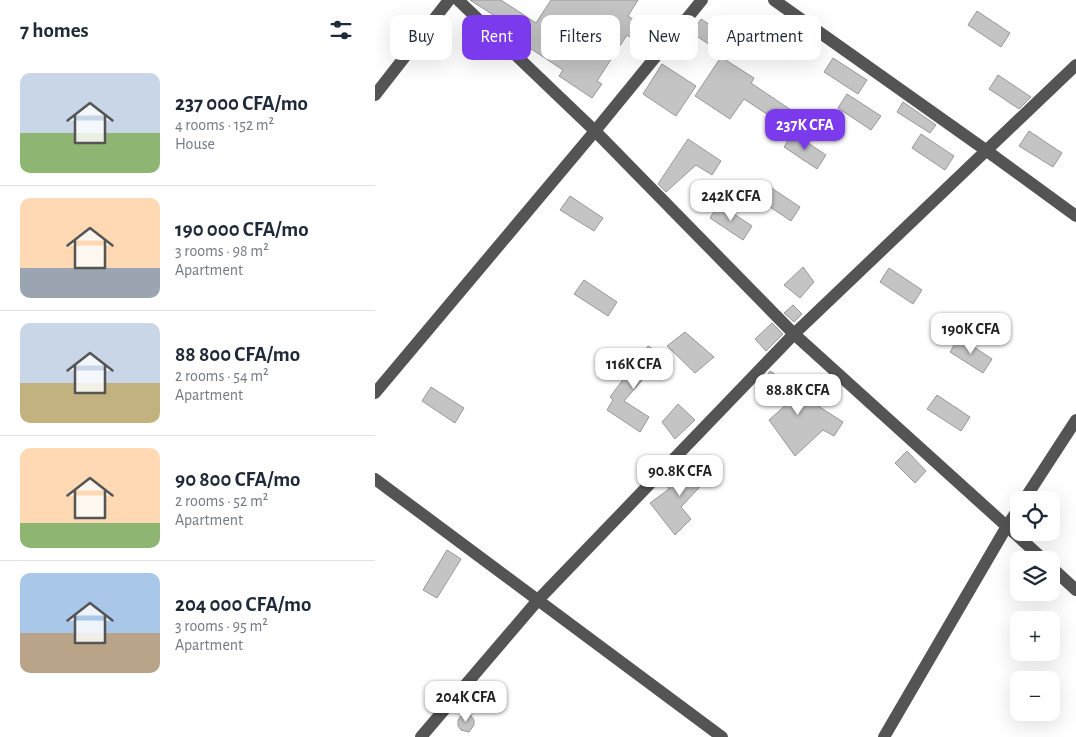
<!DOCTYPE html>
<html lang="en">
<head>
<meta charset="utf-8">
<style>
	:root { --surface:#fff; --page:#f2f2f3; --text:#1f2937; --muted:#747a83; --line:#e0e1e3; --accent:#7c3aed }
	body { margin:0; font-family:"Alegreya Sans",sans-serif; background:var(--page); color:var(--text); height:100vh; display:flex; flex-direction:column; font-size:19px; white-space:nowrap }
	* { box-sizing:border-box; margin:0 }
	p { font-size:16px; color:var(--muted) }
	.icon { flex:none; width:28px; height:28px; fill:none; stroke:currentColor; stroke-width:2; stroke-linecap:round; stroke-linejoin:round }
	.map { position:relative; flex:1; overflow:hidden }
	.details { display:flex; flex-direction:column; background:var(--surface); width:375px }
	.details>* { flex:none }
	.hud { position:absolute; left:15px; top:15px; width:475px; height:45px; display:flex; gap:10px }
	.buttons { position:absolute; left:635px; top:491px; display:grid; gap:10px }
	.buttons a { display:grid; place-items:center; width:50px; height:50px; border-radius:10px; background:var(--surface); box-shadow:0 5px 20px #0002; font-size:25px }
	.price { position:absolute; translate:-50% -42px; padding:0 11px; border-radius:10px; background:#fff; color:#222; font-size:16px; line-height:32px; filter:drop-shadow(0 1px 2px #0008) }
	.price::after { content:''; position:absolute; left:50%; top:30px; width:15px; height:11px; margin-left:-8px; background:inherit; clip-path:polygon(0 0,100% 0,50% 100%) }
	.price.on { background:var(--accent); color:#fff }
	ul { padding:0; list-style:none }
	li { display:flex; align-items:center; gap:15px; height:125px; padding:0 20px }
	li+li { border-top:1px solid var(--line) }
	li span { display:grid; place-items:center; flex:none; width:140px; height:100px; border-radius:10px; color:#555 }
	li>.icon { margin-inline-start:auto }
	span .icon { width:60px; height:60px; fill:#fffc; stroke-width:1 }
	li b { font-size:21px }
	h2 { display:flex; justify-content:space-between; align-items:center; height:60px; padding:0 20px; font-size:21px }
	.pill { padding:0 18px; border-radius:10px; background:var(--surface); box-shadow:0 5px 20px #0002; font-size:18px; line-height:45px }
	.pill.on { background:var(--accent); color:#fff }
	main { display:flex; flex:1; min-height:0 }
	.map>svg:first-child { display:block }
	.building { fill:#c4c4c4; stroke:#989898 }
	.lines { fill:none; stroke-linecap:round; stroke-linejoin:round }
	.minor { stroke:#545454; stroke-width:12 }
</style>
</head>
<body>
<main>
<section class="details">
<h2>7 homes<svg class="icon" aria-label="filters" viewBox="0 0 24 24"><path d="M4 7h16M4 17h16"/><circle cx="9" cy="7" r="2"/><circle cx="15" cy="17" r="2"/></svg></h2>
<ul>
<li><span style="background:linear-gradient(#c9d6e8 60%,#8fb573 0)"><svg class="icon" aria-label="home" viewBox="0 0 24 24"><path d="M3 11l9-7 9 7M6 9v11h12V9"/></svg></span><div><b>237 000 CFA/mo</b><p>4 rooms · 152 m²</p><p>House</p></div></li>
<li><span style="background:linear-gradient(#ffd9b3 70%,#9aa5b1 0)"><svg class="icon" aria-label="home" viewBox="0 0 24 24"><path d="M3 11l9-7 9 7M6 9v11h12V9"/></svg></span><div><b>190 000 CFA/mo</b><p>3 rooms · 98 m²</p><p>Apartment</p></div></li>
<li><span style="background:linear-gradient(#c9d6e8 60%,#c2b280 0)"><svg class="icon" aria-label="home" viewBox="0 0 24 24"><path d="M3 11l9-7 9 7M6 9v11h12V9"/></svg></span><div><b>88 800 CFA/mo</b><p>2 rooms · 54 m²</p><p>Apartment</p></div></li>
<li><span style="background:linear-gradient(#ffd9b3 75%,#8fb573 0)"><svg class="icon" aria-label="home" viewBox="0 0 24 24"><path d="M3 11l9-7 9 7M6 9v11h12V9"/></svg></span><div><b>90 800 CFA/mo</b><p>2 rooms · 52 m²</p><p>Apartment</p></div></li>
<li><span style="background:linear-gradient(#a9c7e8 60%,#b9a48a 0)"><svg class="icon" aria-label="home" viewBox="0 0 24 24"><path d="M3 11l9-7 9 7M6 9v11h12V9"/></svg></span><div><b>204 000 CFA/mo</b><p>3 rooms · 95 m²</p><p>Apartment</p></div></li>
</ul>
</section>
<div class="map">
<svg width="701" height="737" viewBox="0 0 701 737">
	<rect width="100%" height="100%" fill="#fff"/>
	<g class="building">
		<path d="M95 0H126L161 23 176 0H263L253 16 285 37 275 50 252 35 222 81 227 84 217 98 184 76 188 70 129 31 134 25Z"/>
		<path d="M602 11 635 33 626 47 593 25Z"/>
		<path d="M326 19 359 41 350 55 317 33Z"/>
		<path d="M388 24 422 46 412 60 379 38Z"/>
		<path d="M346 57 379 78 376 83 416 110 407 124 369 99 355 119 320 96Z"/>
		<path d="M458 58 492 80 483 94 449 72Z"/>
		<path d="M287 64 321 86 301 116 268 94Z"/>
		<path d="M623 75 656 97 644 109 614 89Z"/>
		<path d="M472 94 506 116 496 130 463 108Z"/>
		<path d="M528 102 561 125 555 133 522 112Z"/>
		<path d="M654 131 687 153 678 167 644 146Z"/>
		<path d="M418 133 451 155 442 169 409 147Z"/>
		<path d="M546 134 579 156 570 170 537 148Z"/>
		<path d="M313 139 346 161 337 175 321 165 291 192 283 184Z"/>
		<path d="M392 185 425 207 416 221 383 199Z"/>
		<path d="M195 196 228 218 219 231 185 210Z"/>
		<path d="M344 204 377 226 368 240 335 218Z"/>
		<path d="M428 267 439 282 425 298 409 285Z"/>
		<path d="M514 268 547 290 538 304 505 282Z"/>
		<path d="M209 280 242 302 233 316 199 294Z"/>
		<path d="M418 305 427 314 419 322 409 313Z"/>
		<path d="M397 323 408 334 391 351 380 339Z"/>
		<path d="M310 332 339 357 320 373 292 346Z"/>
		<path d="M584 337 617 359 608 373 575 352Z"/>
		<path d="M273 346 289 355 249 401 274 417 265 432 232 410 238 400 235 397Z"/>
		<path d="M395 371 428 393 426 395 468 422 459 436 448 430 420 456 394 420 413 403 386 385Z"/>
		<path d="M56 387 89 408 80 423 47 401Z"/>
		<path d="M562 395 595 417 586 431 552 409Z"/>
		<path d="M303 404 320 420 300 439 287 422Z"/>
		<path d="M532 451 551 471 540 483 520 463Z"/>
		<path d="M325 460 336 475 306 507 316 519 300 535 275 503 294 489 292 486Z"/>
		<path d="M72 550 86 559 62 598 48 590Z"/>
		<path d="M94 713 99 720V725L94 732 86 730 83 726V720L86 716Z"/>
	</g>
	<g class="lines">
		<g class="minor">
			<path d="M83 0 220 131 419 334 669 560"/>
			<path d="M399 0 612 151 701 216"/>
			<path d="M0 95 74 0"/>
			<path d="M0 393 220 131 327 0"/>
			<path d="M0 479 347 737"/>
			<path d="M649 500 701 420"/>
			<path d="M676 567 701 590"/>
			<path d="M46 737 163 600 419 334 701 65"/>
			<path d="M509 737 632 526 644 508"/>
		</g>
	</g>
</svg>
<div class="buttons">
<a><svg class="icon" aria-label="locate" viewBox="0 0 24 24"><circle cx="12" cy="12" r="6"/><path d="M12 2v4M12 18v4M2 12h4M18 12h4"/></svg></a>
<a><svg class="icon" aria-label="layers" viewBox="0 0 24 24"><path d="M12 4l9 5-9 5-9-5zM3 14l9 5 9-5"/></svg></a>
<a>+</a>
<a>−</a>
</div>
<b class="price on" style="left:430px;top:151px">237K CFA</b>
<b class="price" style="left:356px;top:222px">242K CFA</b>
<b class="price" style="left:596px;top:355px">190K CFA</b>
<b class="price" style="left:259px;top:390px">116K CFA</b>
<b class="price" style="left:423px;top:416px">88.8K CFA</b>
<b class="price" style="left:305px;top:497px">90.8K CFA</b>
<b class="price" style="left:91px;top:723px">204K CFA</b>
<div class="hud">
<a class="pill">Buy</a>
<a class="pill on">Rent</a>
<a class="pill">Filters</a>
<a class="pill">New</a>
<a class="pill">Apartment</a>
</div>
</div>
</main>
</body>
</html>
